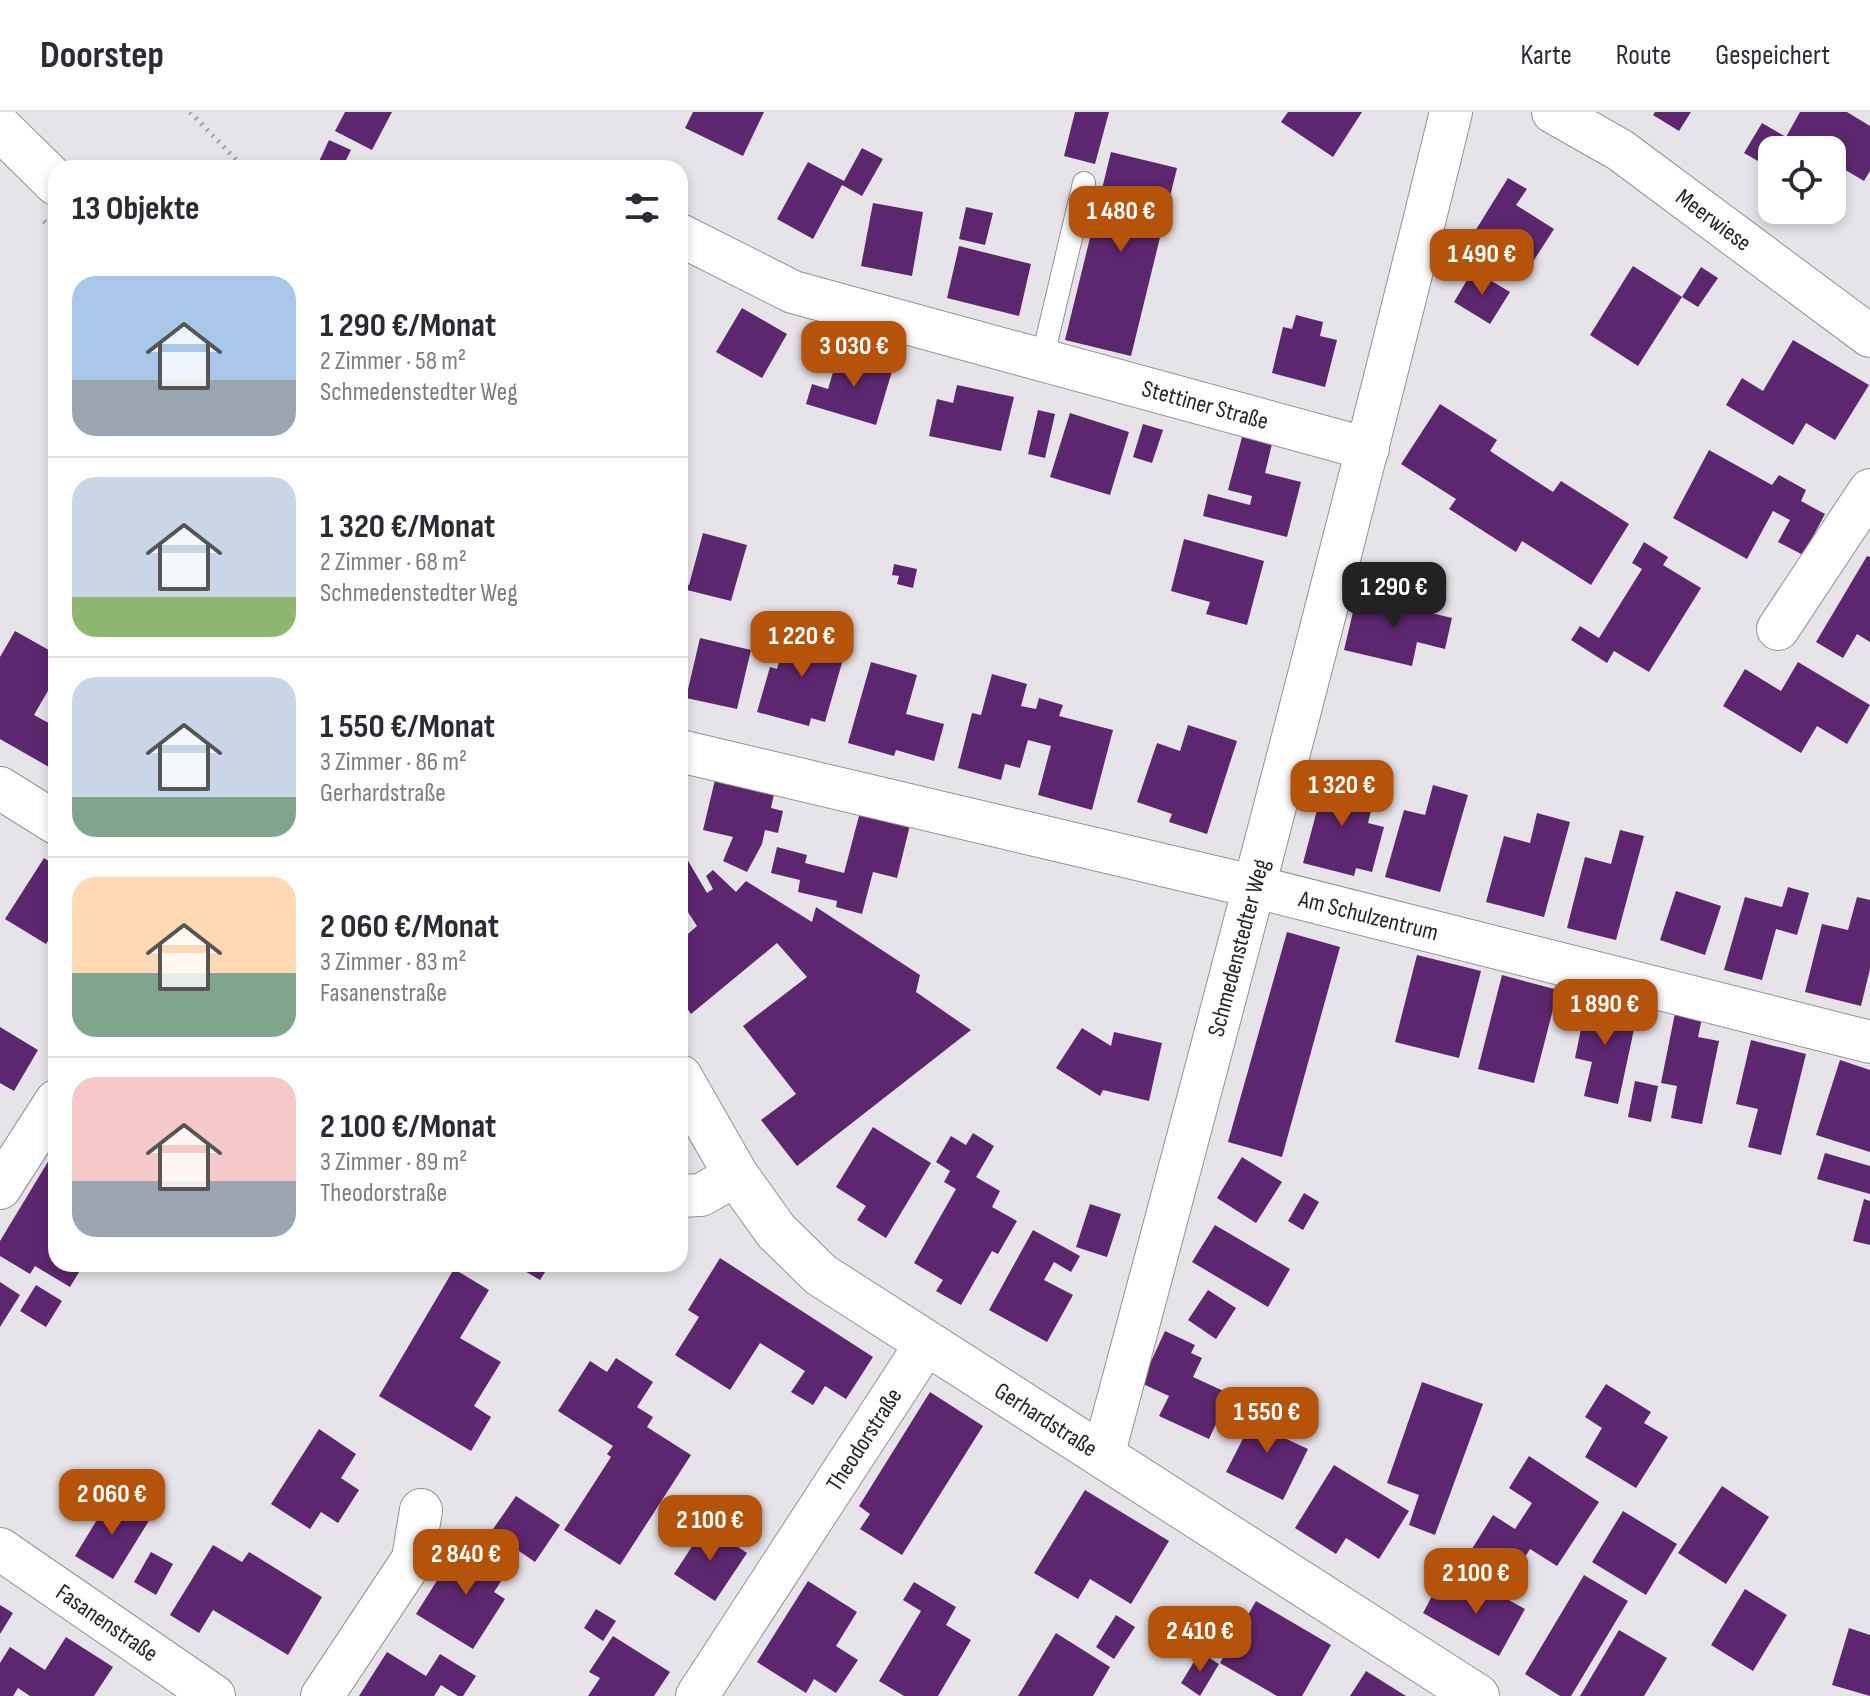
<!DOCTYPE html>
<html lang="de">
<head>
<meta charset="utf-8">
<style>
	:root { --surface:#fff; --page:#f2f2f3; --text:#2b2b33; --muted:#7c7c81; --line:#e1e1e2; --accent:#b45309 }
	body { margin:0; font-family:"Sofia Sans Condensed",sans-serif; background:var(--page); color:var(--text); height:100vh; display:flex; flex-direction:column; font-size:30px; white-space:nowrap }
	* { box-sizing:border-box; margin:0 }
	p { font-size:26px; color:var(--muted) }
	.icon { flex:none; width:44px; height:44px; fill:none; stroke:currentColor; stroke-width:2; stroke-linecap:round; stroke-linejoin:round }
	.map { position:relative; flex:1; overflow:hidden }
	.drawer { position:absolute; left:48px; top:48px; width:640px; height:1112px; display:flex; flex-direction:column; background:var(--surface); border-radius:24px; box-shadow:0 4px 12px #0003 }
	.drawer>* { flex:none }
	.tools { position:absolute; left:1758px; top:24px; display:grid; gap:16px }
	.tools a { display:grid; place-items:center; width:88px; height:88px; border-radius:16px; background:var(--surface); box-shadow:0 4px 12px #0003; font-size:40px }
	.price { position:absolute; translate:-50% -68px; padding:0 18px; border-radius:16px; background:var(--accent); color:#fff; font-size:26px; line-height:52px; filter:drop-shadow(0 2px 4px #0008) }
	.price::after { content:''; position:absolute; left:50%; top:48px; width:24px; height:18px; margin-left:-12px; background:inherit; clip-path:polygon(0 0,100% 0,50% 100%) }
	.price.current { background:#222; color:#fff }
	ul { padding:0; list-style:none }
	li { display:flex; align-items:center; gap:24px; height:200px; padding:0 24px }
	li+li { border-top:2px solid var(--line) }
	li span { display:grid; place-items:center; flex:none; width:224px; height:160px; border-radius:24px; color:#555 }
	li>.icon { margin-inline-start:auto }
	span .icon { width:96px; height:96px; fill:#fffc; stroke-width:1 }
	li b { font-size:34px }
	h2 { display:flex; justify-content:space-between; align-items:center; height:96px; padding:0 24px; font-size:34px }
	header { display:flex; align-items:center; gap:48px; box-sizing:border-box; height:112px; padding:0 40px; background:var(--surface); border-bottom:2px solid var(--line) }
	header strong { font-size:38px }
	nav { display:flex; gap:44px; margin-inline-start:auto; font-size:28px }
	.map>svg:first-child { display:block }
	.building { fill:#5d2770 }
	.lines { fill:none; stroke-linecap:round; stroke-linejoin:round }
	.lane-casing { stroke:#949195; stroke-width:24 }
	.street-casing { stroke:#949195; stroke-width:44 }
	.primary-casing { stroke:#949195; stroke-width:46 }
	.path { stroke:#a3a1a5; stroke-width:5; stroke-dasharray:2 6; stroke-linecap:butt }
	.lane { stroke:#fff; stroke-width:22 }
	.street { stroke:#fff; stroke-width:42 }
	.primary { stroke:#fff; stroke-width:44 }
	.labels { text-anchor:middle; stroke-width:8; stroke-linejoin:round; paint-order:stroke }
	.street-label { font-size:24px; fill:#252426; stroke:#fff }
</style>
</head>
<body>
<header>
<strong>Doorstep</strong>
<nav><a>Karte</a><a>Route</a><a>Gespeichert</a></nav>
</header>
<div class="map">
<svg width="1870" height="1584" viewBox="0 0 1870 1584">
	<rect width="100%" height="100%" fill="#e7e4e9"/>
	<g class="building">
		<path d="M345 0H392L372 38 335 19Z"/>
		<path d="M693 0H764L743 44 685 16Z"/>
		<path d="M1075 0H1109L1095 52 1064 44Z"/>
		<path d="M1288 0H1362L1333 45 1281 10Z"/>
		<path d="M1655 0H1691L1679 19 1653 3Z"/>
		<path d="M1800 0H1847L1870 14V59L1864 69 1832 50V38H1772V57L1744 41 1762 11 1786 25Z"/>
		<path d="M329 28 351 38 342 56H316Z"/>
		<path d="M862 36 883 47 862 84 842 73 813 127 777 107 808 50 844 69Z"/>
		<path d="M1111 40 1177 56 1131 244 1065 228Z"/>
		<path d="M1508 66 1527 77 1516 93 1554 117 1527 159 1472 124Z"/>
		<path d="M873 91 923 100 912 164 861 154Z"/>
		<path d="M966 95 993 101 985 133 959 127Z"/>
		<path d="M959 134 1031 152 1019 204 947 186Z"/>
		<path d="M1633 154 1682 185 1638 254 1590 223Z"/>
		<path d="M1701 155 1718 166 1698 195 1682 185Z"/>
		<path d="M1473 158 1510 180 1490 212 1454 190Z"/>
		<path d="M742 196 787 222 762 266 716 240Z"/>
		<path d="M1296 203 1323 210 1320 224 1337 228 1325 275 1272 261 1283 215 1292 217Z"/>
		<path d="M1793 228 1869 273 1835 328 1806 311 1793 333 1726 293 1742 266 1763 279Z"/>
		<path d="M839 240 893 256 876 313 806 292 812 272 828 277Z"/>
		<path d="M957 273 1014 285 1001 339 929 324 937 287 953 291Z"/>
		<path d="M1440 292 1497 328 1490 339 1553 380 1561 369 1629 412 1591 473 1522 429 1516 440 1449 397 1456 387 1401 352Z"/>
		<path d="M1038 298 1055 302 1045 346 1028 342Z"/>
		<path d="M1070 301 1129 320 1110 383 1050 365Z"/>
		<path d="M1143 312 1163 318 1152 351 1133 345Z"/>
		<path d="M1242 325 1272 332 1265 361 1301 370 1287 425 1203 404 1208 382 1250 393 1252 384 1228 378Z"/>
		<path d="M1709 338 1772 373 1779 363 1806 378 1801 389 1825 402 1803 443 1778 430 1790 408 1773 399 1747 447 1673 406Z"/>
		<path d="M703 421 747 433 731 489 687 478 680 501V471L689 473Z"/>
		<path d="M1184 427 1264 449 1247 513 1206 502 1210 490 1171 479Z"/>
		<path d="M1644 430 1668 445 1663 453 1701 476 1649 560 1614 539 1607 551 1571 528 1580 514 1599 526 1642 457 1632 451Z"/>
		<path d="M1867 444 1870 445V530L1857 522 1843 546 1816 530Z"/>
		<path d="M894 452 917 457 913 476 897 472 899 464 892 463Z"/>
		<path d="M1357 483 1452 506 1445 537 1417 530 1412 554 1344 538Z"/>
		<path d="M789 515 833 527 829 540 844 544 825 610 811 606 809 614 757 600 770 555 777 557Z"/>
		<path d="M15 519 56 542V565L34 603 56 615V643L49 655 0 627V545Z"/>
		<path d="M700 526 751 538 737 597 686 586Z"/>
		<path d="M871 550 917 563 906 602 944 612 934 649 896 638 894 644 848 631Z"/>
		<path d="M1798 550 1870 593 1847 632 1817 614 1801 641 1723 594 1745 557 1781 579Z"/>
		<path d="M992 562 1027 572 1021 594 1036 597 1039 586 1063 593 1059 604 1113 618 1092 698 1038 683 1051 634 1028 628 1020 656 1005 652 1001 668 958 656 972 601 981 603Z"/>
		<path d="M1188 613 1237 629 1207 722 1169 710 1172 702 1137 690 1157 631 1180 639Z"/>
		<path d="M1330 649 1355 656 1346 688 1372 695 1368 711 1384 715 1372 760 1356 756 1354 764 1303 751Z"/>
		<path d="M715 668 774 682 771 696 783 699 778 721 765 718 762 732 747 760 723 749 733 725 703 718Z"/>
		<path d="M1433 673 1468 683 1440 780 1385 765 1404 698 1425 703Z"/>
		<path d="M860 700 910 713 897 766 873 760 862 802 836 795 837 789 798 780 800 768 771 761 777 735 807 743 805 751 844 761Z"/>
		<path d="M1537 701 1570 710 1544 805 1486 790 1504 724 1530 731Z"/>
		<path d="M1620 718 1644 724 1616 828 1567 816 1585 745 1611 752Z"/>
		<path d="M680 735 707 781 713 777 706 764 713 758 736 780 746 769 812 810 816 795 920 863 916 880 971 918 797 1054 761 1008 796 982 743 914 807 865 777 831 691 902 680 886V829L697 814 684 794 680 796Z"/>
		<path d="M44 746 56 754V816L46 832 5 807Z"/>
		<path d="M1788 775 1809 781 1797 823 1776 817 1762 868 1724 858 1745 785 1782 795Z"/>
		<path d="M1676 779 1721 794 1705 843 1660 828Z"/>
		<path d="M1857 785 1870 788V857L1861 894 1805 880 1822 812 1848 818Z"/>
		<path d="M1287 820 1340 835 1282 1045 1228 1030Z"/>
		<path d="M1417 843 1481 859 1459 946 1395 930Z"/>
		<path d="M1502 863 1558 878 1534 971 1478 957Z"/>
		<path d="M1588 883 1624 890 1621 905 1636 908 1618 992 1584 984 1592 950 1575 946Z"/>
		<path d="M1675 901 1702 906 1698 925 1719 929 1702 1012 1671 1006 1677 974 1661 971Z"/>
		<path d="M0 915 38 938 14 979 0 971Z"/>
		<path d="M1082 916 1111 934 1114 920 1162 931 1149 989 1103 978 1100 984 1056 956Z"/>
		<path d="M1751 928 1806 942 1781 1043 1748 1035 1758 997 1736 992Z"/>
		<path d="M1840 948 1870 958V1040L1816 1023Z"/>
		<path d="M1635 969 1658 974 1651 1010 1628 1005Z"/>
		<path d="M873 1015 931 1051 886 1126 857 1108 866 1094 836 1075Z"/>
		<path d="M973 1021 994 1034 976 1065 1000 1079 992 1095 1017 1109 998 1142 992 1139 961 1193 936 1179 943 1168 914 1151 956 1077 944 1070 950 1059 936 1050 951 1024 966 1033Z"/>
		<path d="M1825 1041 1870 1054V1082L1817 1067Z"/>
		<path d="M1242 1045 1282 1070 1256 1111 1217 1086Z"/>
		<path d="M49 1048 56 1052V1118L49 1130 56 1134V1152H84L70 1175 35 1154 30 1162 0 1144V1129Z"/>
		<path d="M1304 1081 1319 1090 1303 1118 1288 1109Z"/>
		<path d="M1864 1087 1870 1089V1133L1853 1129Z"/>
		<path d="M1090 1092 1121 1102 1107 1145 1076 1135Z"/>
		<path d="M1215 1113 1290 1157 1268 1195 1192 1150Z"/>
		<path d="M1033 1118 1080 1144 1071 1160 1054 1150 1044 1168 1073 1183 1047 1230 989 1198Z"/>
		<path d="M720 1146 873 1245 846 1287 825 1274 813 1293 791 1280 805 1259 760 1231 730 1278 675 1243 699 1205 688 1198Z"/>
		<path d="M513 1152H550L540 1168Z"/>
		<path d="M454 1157 489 1178 460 1226 501 1250 474 1294 491 1305 471 1339 379 1284Z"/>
		<path d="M0 1170 20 1183 0 1215Z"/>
		<path d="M36 1173 62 1189 46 1215 20 1199Z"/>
		<path d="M1208 1178 1236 1196 1216 1227 1188 1208Z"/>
		<path d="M1165 1219 1195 1233 1191 1241 1202 1246 1193 1265 1230 1282 1209 1327 1159 1304 1169 1284 1141 1271Z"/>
		<path d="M616 1246 653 1270 637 1295 653 1305 647 1315 691 1343 620 1453 564 1418 611 1345 607 1342 613 1334 558 1299 590 1249 607 1260Z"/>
		<path d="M1422 1270 1483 1292 1435 1423 1409 1413 1419 1383 1387 1371Z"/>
		<path d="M1606 1272 1651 1300 1644 1311 1668 1325 1636 1376 1585 1345 1602 1316 1585 1305Z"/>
		<path d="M930 1280 983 1314 902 1443 860 1417 870 1402 859 1394Z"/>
		<path d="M1261 1291 1287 1304 1278 1323 1308 1337 1283 1388 1226 1360Z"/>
		<path d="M319 1317 356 1342 341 1366 359 1378 338 1411 321 1400 310 1417 271 1392Z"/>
		<path d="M1529 1344 1599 1390 1557 1454 1530 1437 1508 1472 1467 1445 1493 1403 1515 1417 1532 1391 1509 1376Z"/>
		<path d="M1334 1353 1409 1399 1379 1447 1346 1426 1336 1442 1295 1416Z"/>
		<path d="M1722 1374 1769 1405 1726 1472 1678 1441Z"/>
		<path d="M1085 1378 1169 1429 1131 1492 1090 1467 1078 1487 1034 1461Z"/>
		<path d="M112 1383 150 1407 113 1467 75 1444Z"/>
		<path d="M516 1384 560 1413 535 1450 491 1420Z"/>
		<path d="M1623 1399 1677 1432 1646 1483 1592 1450Z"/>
		<path d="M706 1413 747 1441 715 1489 674 1462Z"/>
		<path d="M476 1432 511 1454 494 1480 505 1487 473 1537 416 1502 448 1451 460 1458Z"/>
		<path d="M213 1433 242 1450 249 1440 322 1485 288 1543 213 1498 199 1521 170 1503Z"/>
		<path d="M151 1440 173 1452 156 1483 134 1470Z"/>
		<path d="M1584 1463 1628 1489 1571 1584H1560L1525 1562Z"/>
		<path d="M808 1469 857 1500 836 1534 858 1548 836 1581 814 1567 806 1581 757 1550Z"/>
		<path d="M914 1470 956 1495 946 1513 971 1528 938 1584H904L879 1569 921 1499 903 1488Z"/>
		<path d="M1439 1471 1469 1488 1478 1471 1525 1497 1499 1544 1423 1501Z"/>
		<path d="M1745 1477 1787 1503 1753 1559 1711 1533Z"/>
		<path d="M1256 1489 1331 1533 1302 1584H1277L1220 1551Z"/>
		<path d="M0 1493 13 1501 0 1522Z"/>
		<path d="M596 1497 616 1509 603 1529 584 1516Z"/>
		<path d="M1116 1503 1135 1515 1114 1547 1096 1535Z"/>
		<path d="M1849 1516 1870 1523V1584L1832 1573Z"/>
		<path d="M1619 1518 1667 1546 1644 1584H1580Z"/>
		<path d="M1056 1521 1110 1555 1093 1584H1018Z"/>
		<path d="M613 1524 670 1560 654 1584H588L600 1566 589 1560Z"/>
		<path d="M66 1525 113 1555 94 1584H30L18 1576 13 1584H0V1551L10 1535 45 1558Z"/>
		<path d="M387 1540 426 1564 440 1542 476 1564 463 1584H458L441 1573 434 1584H359Z"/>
		<path d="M1200 1540 1219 1552 1200 1584 1181 1571Z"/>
		<path d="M1366 1559 1406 1584H1350Z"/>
	</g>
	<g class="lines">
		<defs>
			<path id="lane" d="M1042 248 1084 71"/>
			<g id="street">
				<path id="s1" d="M1553 0 1620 38 1870 224"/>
				<path id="s2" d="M680 123 793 180 1368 337"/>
				<path d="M1778 517 1870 378"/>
				<path id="s3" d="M680 639 1256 775 1870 930"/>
				<path d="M0 676 56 711"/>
				<path d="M0 1076 56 989"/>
				<path d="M680 1084 701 1083 736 1063"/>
				<path id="s4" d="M1103 1344C1223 897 1341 450 1451 0"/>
				<path id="s5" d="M0 1437 214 1584"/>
				<path d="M322 1584 413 1447 421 1398"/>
				<path id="s6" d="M697 1584 926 1232"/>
			</g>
			<g id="primary">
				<path d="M0 16 56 71"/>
				<path id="s7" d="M680 965 736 1063 776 1119 821 1163 1477 1584"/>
			</g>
		</defs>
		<use href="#lane" class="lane-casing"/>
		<use href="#street" class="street-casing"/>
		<use href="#primary" class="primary-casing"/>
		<g class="path">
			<path d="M190 0 244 56"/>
			<path d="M44 109 56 122"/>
		</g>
		<use href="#lane" class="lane"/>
		<use href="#street" class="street"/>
		<use href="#primary" class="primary"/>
	</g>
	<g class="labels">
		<g class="street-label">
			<text dy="8" stroke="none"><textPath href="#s1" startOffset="194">Meerwiese</textPath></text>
			<text dy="8" stroke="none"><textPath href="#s2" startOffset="554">Stettiner Straße</textPath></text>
			<text dy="8" stroke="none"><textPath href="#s3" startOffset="708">Am Schulzentrum</textPath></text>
			<text dy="8" stroke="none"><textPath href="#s4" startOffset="526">Schmedenstedter Weg</textPath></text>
			<text dy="8" stroke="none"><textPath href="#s7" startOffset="512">Gerhardstraße</textPath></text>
			<text dy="8" stroke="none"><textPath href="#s6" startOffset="306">Theodorstraße</textPath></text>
			<text dy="8" stroke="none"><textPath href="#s5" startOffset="130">Fasanenstraße</textPath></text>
		</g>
	</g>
</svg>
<div class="tools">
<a><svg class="icon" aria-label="locate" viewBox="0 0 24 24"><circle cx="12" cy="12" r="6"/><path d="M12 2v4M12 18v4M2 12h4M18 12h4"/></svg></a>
</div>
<b class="price" style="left:1121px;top:142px">1 480 €</b>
<b class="price" style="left:1482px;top:185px">1 490 €</b>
<b class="price" style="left:854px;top:277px">3 030 €</b>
<b class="price current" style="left:1394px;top:518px">1 290 €</b>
<b class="price" style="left:802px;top:567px">1 220 €</b>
<b class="price" style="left:1342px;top:716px">1 320 €</b>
<b class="price" style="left:1605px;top:935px">1 890 €</b>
<b class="price" style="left:1267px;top:1343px">1 550 €</b>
<b class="price" style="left:112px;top:1425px">2 060 €</b>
<b class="price" style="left:710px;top:1451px">2 100 €</b>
<b class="price" style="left:466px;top:1485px">2 840 €</b>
<b class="price" style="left:1476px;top:1504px">2 100 €</b>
<b class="price" style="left:1200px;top:1562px">2 410 €</b>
<section class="drawer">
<h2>13 Objekte<svg class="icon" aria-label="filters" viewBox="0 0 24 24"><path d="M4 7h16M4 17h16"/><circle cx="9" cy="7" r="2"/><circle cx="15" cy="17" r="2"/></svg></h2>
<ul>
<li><span style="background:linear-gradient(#a9c7e8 65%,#9aa5b1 0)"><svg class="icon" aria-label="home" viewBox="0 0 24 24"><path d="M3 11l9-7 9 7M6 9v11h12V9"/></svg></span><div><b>1 290 €/Monat</b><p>2 Zimmer · 58 m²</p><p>Schmedenstedter Weg</p></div></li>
<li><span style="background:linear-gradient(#c9d6e8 75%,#8fb573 0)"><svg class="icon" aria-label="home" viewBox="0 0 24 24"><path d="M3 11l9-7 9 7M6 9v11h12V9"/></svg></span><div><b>1 320 €/Monat</b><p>2 Zimmer · 68 m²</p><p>Schmedenstedter Weg</p></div></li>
<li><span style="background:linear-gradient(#c9d6e8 75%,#7fa58c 0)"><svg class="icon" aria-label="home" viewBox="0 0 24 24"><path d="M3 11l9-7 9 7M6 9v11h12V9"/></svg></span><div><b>1 550 €/Monat</b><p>3 Zimmer · 86 m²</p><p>Gerhardstraße</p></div></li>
<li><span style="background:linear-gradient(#ffd9b3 60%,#7fa58c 0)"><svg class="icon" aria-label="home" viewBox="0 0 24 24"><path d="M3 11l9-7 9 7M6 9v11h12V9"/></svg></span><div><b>2 060 €/Monat</b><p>3 Zimmer · 83 m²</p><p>Fasanenstraße</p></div></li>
<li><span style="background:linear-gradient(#f6c9c9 65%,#9aa5b1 0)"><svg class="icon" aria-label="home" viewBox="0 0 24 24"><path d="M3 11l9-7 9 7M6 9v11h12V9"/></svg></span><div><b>2 100 €/Monat</b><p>3 Zimmer · 89 m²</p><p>Theodorstraße</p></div></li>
</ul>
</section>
</div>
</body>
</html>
